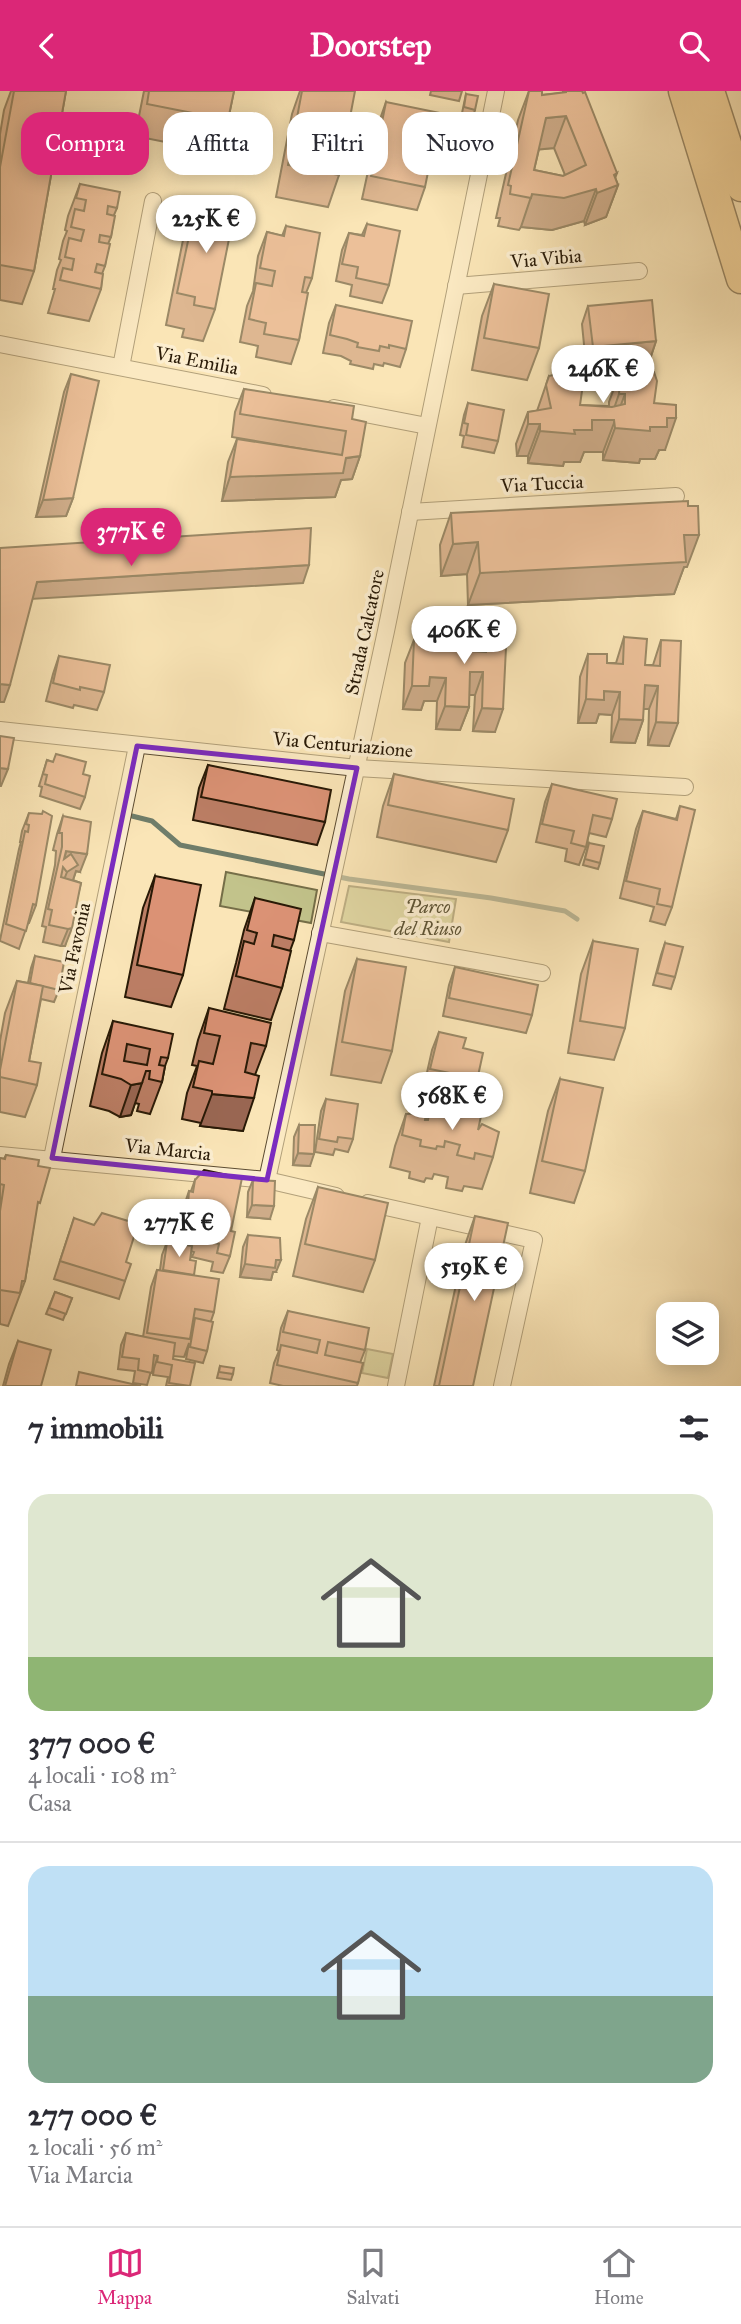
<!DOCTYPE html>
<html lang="it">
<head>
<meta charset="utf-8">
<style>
	:root { --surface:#fff; --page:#f2f2f3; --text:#2b2b33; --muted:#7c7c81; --line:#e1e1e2; --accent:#db2777 }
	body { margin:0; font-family:"IM FELL Great Primer",serif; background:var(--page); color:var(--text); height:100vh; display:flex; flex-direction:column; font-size:26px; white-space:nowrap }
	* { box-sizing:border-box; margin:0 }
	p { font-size:23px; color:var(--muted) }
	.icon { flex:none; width:38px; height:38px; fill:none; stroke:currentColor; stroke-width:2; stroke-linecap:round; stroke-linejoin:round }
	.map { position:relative; height:1295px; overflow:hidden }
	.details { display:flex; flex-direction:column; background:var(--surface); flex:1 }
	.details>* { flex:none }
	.top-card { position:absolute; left:21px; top:21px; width:700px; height:63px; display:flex; gap:14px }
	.buttons { position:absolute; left:656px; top:1211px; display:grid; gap:14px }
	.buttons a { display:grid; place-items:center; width:63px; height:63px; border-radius:14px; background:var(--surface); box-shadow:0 4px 18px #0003; font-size:35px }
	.price { position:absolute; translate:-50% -60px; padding:0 16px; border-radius:24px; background:#fff; color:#222; font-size:23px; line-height:46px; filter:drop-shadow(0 2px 4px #0008) }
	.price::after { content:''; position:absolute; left:50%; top:42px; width:21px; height:16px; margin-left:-10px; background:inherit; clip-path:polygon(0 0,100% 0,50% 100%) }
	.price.on { background:var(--accent); color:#fff }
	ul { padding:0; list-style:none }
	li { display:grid; align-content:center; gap:14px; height:371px; padding:0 28px }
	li+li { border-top:2px solid var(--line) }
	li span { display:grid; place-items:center; height:217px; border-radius:21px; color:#555 }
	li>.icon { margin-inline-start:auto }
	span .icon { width:126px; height:126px; fill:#fffc; stroke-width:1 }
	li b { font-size:30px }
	h2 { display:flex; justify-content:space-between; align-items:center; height:84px; padding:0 28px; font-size:30px }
	.pill { padding:0 24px; border-radius:21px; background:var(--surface); box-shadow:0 4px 18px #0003; font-size:24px; line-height:63px }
	.pill.on { background:var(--accent); color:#fff }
	header { display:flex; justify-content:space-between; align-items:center; height:91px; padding:0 28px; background:var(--accent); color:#fff; font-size:32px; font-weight:700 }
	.tab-bar { display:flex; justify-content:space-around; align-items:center; height:98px; border-top:2px solid var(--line); background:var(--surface); font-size:19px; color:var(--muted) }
	.tab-bar a { display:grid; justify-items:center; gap:4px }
	.tab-bar .on { color:var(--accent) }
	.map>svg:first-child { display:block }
	.green { fill:#c2c38b; stroke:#756e48; stroke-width:2 }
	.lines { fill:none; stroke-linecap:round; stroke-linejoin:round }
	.stream { stroke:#6f7d6a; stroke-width:5 }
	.minor-casing { stroke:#5c4c32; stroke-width:18 }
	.trunk-casing { stroke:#281906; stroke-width:31 }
	.minor { stroke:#fceed0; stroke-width:16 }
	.trunk { stroke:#edc27c; stroke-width:28 }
	.wall { fill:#bc7e65; stroke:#281906; stroke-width:2; fill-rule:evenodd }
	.shaded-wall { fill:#996652; stroke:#281906; stroke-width:2 }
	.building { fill:#db9275; stroke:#281906; stroke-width:2; fill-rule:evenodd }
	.marked { fill:none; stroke:#7b2cbf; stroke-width:5; stroke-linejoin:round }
	.labels { text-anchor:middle; stroke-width:7; stroke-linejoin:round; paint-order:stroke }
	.street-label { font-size:19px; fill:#281906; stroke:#fceed0 }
	.park-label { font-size:19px; font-style:italic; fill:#5e5435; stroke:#fceed0 }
</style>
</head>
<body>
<header><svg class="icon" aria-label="back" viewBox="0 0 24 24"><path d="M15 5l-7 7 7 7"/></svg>Doorstep<svg class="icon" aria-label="search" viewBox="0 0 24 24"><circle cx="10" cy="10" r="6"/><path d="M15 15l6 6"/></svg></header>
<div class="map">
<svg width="741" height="1295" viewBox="0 0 741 1295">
	<rect width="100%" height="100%" fill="#fae5b7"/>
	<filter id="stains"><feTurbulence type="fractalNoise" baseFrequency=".00286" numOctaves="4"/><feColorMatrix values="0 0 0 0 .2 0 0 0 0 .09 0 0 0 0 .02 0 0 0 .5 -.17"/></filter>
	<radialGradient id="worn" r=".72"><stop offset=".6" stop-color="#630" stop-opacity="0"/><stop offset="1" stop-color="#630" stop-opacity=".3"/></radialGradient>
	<g class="green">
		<path d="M226 781 317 799 311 832 220 815Z"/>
		<path d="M349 795 456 808 449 851 341 831Z"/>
		<path d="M367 1258 393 1263 388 1287 362 1282Z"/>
	</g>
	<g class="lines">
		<path class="stream" d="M132 725 152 730 180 754 349 788 491 807 565 820 577 828"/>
		<defs>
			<g id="minor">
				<path d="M456 195 639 180"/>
				<path d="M0 253 263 304"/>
				<path d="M121 276 153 110"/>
				<path d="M334 317 427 335"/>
				<path d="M410 421 676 405"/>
				<path d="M0 639 357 677 685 696"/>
				<path d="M320 842 542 882"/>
				<path d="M0 1064 267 1089 336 1105"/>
				<path d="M52 1067 137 655"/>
				<path d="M267 1089 386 540 496 0"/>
				<path d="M368 1112 534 1149 502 1295"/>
				<path d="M396 1295 430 1126"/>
			</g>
			<g id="trunk">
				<path d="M683 0 741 188"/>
				<path d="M710 0 741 96"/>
			</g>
		</defs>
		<use href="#minor" class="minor-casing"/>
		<use href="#trunk" class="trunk-casing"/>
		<use href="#minor" class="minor"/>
		<use href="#trunk" class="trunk"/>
	</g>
	<g class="wall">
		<path d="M11 0H66L34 180 22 213 0 209V43L4 19Z"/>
		<path d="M144 0H234L228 29 216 61 135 45Z"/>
		<path d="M300 0H353L339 84 328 116 276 106 292 23Z"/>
		<path d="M431 0H462L459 10 430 4Z"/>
		<path d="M529 0 542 4 563 2V0H582L618 94 606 126 585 134 584 130 552 139 521 136 519 139 498 135 500 127H496L518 29ZM554 57 565 84 563 85 534 79 539 58Z"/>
		<path d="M466 3 475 19 473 25 462 22Z"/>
		<path d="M386 11 425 96 417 119 362 108 378 34Z"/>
		<path d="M80 93 117 117 114 124 111 146 108 153 105 175 102 183 101 198 89 230 48 222 55 198H53L57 179 61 169 59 168 63 150 67 140 65 139 68 125Z"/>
		<path d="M215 114V218L203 250 182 246 184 238 166 234 183 149 195 117 213 121Z"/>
		<path d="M367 133 389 194 382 212 350 205 352 194 336 190 342 159 349 142 362 144Z"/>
		<path d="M286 135 312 187 306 202 299 249 291 273 256 266 258 255 240 251 247 215 253 200 258 165 267 141 282 145Z"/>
		<path d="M494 193 539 257 527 289 472 279 482 225Z"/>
		<path d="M336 214 406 258 400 276 384 272 383 275 374 273 373 278 350 273 351 270 341 265 323 262 329 232Z"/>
		<path d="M588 215 656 250 650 268 586 274 582 233Z"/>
		<path d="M621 279 645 281 654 312 665 359H659L655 368H640L639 372 603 369V361H584L580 371H564L563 375 528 372V365H517L516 353 528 321 537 320 549 285 580 314 609 315V311Z"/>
		<path d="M71 283 73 407 66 425 36 426 64 301Z"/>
		<path d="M244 298 352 328 360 365 352 388 341 389 335 406 222 410 228 371 237 348 337 364 232 346 235 321Z"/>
		<path d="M468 312 498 350 494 362 462 356 464 345 460 344 464 324Z"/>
		<path d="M451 422 687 476H684L674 503 468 514 467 483 441 485 440 454Z"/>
		<path d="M450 533 471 560 478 561 487 535 495 641 473 640 475 604H469V616L460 639 436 638 437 610H424L421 619 403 618 405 572 414 549 432 558 441 559Z"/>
		<path d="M624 546 645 574H653L661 549 669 655 648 654 649 618H643V629L635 652 611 651 612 624 599 623 596 632H578L580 586 588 563 607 572H616Z"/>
		<path d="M59 565 104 601 97 619 74 614 73 617 46 610 53 583Z"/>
		<path d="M47 669 83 683 85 706 80 718 40 705 42 696 39 695Z"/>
		<path d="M208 674 325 731 317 754 193 729 199 697Z"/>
		<path d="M394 683 508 739 496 771 377 746 383 715Z"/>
		<path d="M552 693 612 728 606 746 589 742 586 756 579 774 565 770 567 758 536 751 545 711Z"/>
		<path d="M680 715 672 816 665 834 650 830 654 816 620 807 636 738 643 720 676 728Z"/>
		<path d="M29 722 36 814 29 832H28L19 858 0 850V849L19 758 21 751H20L22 740Z"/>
		<path d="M63 725 80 781 76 780 73 789 81 792 65 855H61L43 851 46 836 42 835 55 774 56 760 53 759 57 743Z"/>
		<path d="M589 752 600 772 598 778 583 774Z"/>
		<path d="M155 785 183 884 171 916 125 906 143 817Z"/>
		<path d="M255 807 294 849 290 860 282 897 271 929 224 918 233 883 236 872 244 839Z"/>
		<path d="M593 850 625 937 614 969 568 962 581 883Z"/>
		<path d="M665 852 675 886 671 898 653 894 661 864Z"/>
		<path d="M35 865 59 899 54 911 41 908 29 970 37 994 25 1026 0 1021V950L5 922 17 890 28 892 31 877Z"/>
		<path d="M357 868 392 960 381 992 331 984 345 900Z"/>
		<path d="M455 876 532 924 526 942 443 925 449 894Z"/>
		<path d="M209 917 266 955 255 984 243 1040 200 1035 201 1032 182 1028 187 1002 197 975 192 974 198 949Z"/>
		<path d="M113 930 168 967 165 975 162 991 150 1023 137 1020 139 1013 135 1012 131 1024 120 1026 109 1020 90 1015 102 962Z"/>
		<path d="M439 941 463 957 476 994 469 1012 443 1006 444 1000 424 995 432 959Z"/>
		<path d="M560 988 585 1080 574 1112 530 1102 548 1020Z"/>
		<path d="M326 1008 353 1048 348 1061 335 1058 333 1064 315 1061 321 1020Z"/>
		<path d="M430 1018 478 1039 493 1066 482 1098 464 1095 462 1100 446 1097 448 1086 434 1083 432 1088 426 1087 424 1091 409 1087 410 1081 390 1076 395 1055 406 1023 426 1029Z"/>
		<path d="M299 1034 310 1075 293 1074 294 1046Z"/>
		<path d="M6 1064 38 1075 35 1126 25 1190 8 1235 0 1233V1067L4 1068Z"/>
		<path d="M195 1089 231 1140 230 1165 223 1182 211 1180 213 1171 192 1166 194 1161 191 1160 190 1169 194 1184 214 1221 211 1230 207 1260 203 1272 186 1268 189 1252 184 1266 173 1265V1268L190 1295H166L168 1286 153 1284 154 1277H152L147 1294 133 1292 135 1280 118 1278 121 1254 126 1242 143 1246 151 1196 157 1179H160L162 1164 167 1151 180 1153 183 1118 189 1100H191Z"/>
		<path d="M253 1089 270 1128 247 1126 248 1101Z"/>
		<path d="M318 1096 375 1169 363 1201 293 1185 306 1128Z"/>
		<path d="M475 1125 473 1295H434L464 1157Z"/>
		<path d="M74 1127 126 1171 125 1190 119 1208 54 1188Z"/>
		<path d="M248 1144 276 1181H273L271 1189 240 1186 243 1156Z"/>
		<path d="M55 1201 72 1207 63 1229 46 1223Z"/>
		<path d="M288 1220 365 1259 360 1272H363L357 1295H283L270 1292 274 1272 279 1260 277 1259 281 1237Z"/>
		<path d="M18 1250 41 1295H3L9 1273Z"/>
		<path d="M220 1275 233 1283 231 1289 217 1287Z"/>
	</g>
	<g class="shaded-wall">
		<path d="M566 25 554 57 534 59 546 27Z"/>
		<path d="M617 82 612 96 618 94 606 126 585 134 597 102 614 84Z"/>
		<path d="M596 98 584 130 552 139 521 136 532 103Z"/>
		<path d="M656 250 650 268 586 274 593 256Z"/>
		<path d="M619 303H625L603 361H584L580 371H564L563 375 528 372 540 340 574 339 592 329H610Z"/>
		<path d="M667 327H676L665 359H659L655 368H640L639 372 603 369 615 337 650 336Z"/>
		<path d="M528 333H540L528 365H517Z"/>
		<path d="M360 365 352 388 341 389 335 406 222 410 230 386Z"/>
		<path d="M73 407 66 425 36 426 43 409Z"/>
		<path d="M684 444H699L687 476H684L674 503 468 514 480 482Z"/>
		<path d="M478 451 467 483 441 485 453 453Z"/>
		<path d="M309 474 303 492 31 508 37 491Z"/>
		<path d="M470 581H483L475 604H462Z"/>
		<path d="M430 586 446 587 437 610H424L421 619 403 618 412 595Z"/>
		<path d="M0 593 10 594 4 611H0Z"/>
		<path d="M645 594 658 595 649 618H636Z"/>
		<path d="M604 600 620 601 612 624 599 623 596 632H578L586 608Z"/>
		<path d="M445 615 469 616 460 639 436 638Z"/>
		<path d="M482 617 503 618 495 641 473 640Z"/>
		<path d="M619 628 643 629 635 652 611 651Z"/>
		<path d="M656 631 678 632 669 655 648 654Z"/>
		<path d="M0 677 8 678 1 695H0Z"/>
		<path d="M66 760 87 763 80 781 76 780 72 792 60 799 67 781 63 776Z"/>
		<path d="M72 837 65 855H61L68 838Z"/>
		<path d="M142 992 131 1024 120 1026 131 994Z"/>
		<path d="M212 1003 254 1007 243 1040 200 1035Z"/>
		<path d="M298 1062 314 1063 310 1075 293 1074Z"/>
		<path d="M252 1114 274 1115 270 1128 247 1126Z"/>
		<path d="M276 1169H281L276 1181H273L271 1189 240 1186 245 1173Z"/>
		<path d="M154 1264 158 1265 154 1277 150 1276Z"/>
	</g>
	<g class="building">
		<path d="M14 0H66L34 180 0 174V76Z"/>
		<path d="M149 0H234L228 29 147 13Z"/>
		<path d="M302 0H355L339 84 288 74Z"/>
		<path d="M529 0H542V4L566 1V0H582L583 2 585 1 617 82 614 84 618 94 597 102 596 98 564 107 532 103 531 107 510 103 511 95 508 94ZM566 25 586 74 563 85 534 79 546 27Z"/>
		<path d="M466 3 478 5 475 19 464 16Z"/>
		<path d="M386 11 440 22 425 96 371 85Z"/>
		<path d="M80 93 120 101 117 117 108 115 107 123 115 125 111 146 100 144 99 151 110 153 105 175 97 173 95 181 103 183 101 198 60 189 63 177 72 179 74 168 65 166 69 147 81 150 84 139 71 136 75 118 84 120 86 109 76 107Z"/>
		<path d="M215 114 235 118 215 218 194 214 195 206 177 202 195 117 214 121Z"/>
		<path d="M367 133 400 140 389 194 356 187 358 176 342 173 349 142 364 145Z"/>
		<path d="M286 135 320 142 312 187 305 186 302 201 308 202 299 249 264 243 266 232 249 228 256 192 272 195 275 180 260 177 267 141 284 145Z"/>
		<path d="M494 193 549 203 539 257 484 247Z"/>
		<path d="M652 209 656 250 593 256 588 215Z"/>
		<path d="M336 214 412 230 406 258 389 254V257L380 255 379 260 357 256 358 252 347 248 330 244Z"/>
		<path d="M645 278V281H654L657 290 654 312 676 314V327H667V336H650V340L615 337 614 329H592V339H574L575 343 540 340V333H528V321L551 317 546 294 549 285 557 283H580V293H583L580 314 612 316 625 313V303H619L621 279Z"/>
		<path d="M71 283 99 290 73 407 43 409Z"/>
		<path d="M244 298 354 315 352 328 366 331 360 365 346 367 343 382 230 386 237 348 342 364 346 340 240 323Z"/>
		<path d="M468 312 504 319 498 350 466 344 468 333 464 332Z"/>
		<path d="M688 410V415H698L699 444H684L686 471 480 482 478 451 453 453 451 422Z"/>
		<path d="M311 437 309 474 37 491 10 594 0 593V457Z"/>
		<path d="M450 533 472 534 471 560 486 561 487 535 507 536 503 618 482 617 483 581H470L469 616 445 615 446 587 430 586 429 595H412L414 549H433L432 558 449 559Z"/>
		<path d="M624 546 647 548 645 574 660 575 661 549 681 550 678 632 656 631 658 595 645 594 643 629 619 628 620 601 604 600V609L586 608 588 563H607V572L623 573Z"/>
		<path d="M59 565 110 574 104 601 80 596V599L53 592Z"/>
		<path d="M0 645 14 647 8 678 0 677Z"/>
		<path d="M56 663 86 671 83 683 90 685 85 706 45 693 47 684 43 683 47 669 53 671Z"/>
		<path d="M208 674 331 699 325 731 201 706Z"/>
		<path d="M394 683 514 708 508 739 388 714Z"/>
		<path d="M552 693 617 708 612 728 593 724 586 756 571 752 574 740 542 733Z"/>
		<path d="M680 715 695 719 672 816 657 813 660 798 626 790 643 720 677 729Z"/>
		<path d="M43 720 52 725 36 814 33 813 26 840 6 833 25 740 28 741 29 734 26 733 29 722 42 723Z"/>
		<path d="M63 725 91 731 87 763 66 760 64 768 71 763 78 774 67 781 63 776 61 786 81 792 72 837 68 838 49 834 52 819 48 818 62 756V742H59Z"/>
		<path d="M589 752 604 755 600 772 585 768Z"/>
		<path d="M155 785 201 794 183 884 137 874Z"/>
		<path d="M255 807 301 818 294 849 274 844 272 855 291 860 282 897 236 885 244 850 254 853 257 842 247 839Z"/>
		<path d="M593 850 638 858 625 937 580 930Z"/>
		<path d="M665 852 683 856 675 886 657 882Z"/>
		<path d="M35 865 64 871 59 899 30 892Z"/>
		<path d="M357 868 406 876 392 960 342 951Z"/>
		<path d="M455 876 538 894 532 924 449 907Z"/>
		<path d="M17 890 43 895 29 970 41 972 37 994 0 986V979Z"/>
		<path d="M209 917 271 932 266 955 251 952 245 981 259 985 254 1007 212 1003V1000L193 996 199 970 213 973 220 945 204 942Z"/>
		<path d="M113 930 173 943 168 967 161 966 159 974 165 975 162 991 149 988 150 980H146L142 992 131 994 121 988 102 983ZM127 953 150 958 147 974 124 970Z"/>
		<path d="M439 941 466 947 463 957 483 962 476 994 449 988 450 982 430 978Z"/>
		<path d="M560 988 603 997 585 1080 542 1070Z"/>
		<path d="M326 1008 358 1013 353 1048 338 1046 337 1051 319 1048Z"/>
		<path d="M430 1018 481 1025 478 1039 482 1033 499 1041 493 1066 475 1062 474 1068 457 1064 460 1054 445 1050 444 1056 437 1055 436 1058 420 1055 421 1049 402 1044 406 1023 426 1022 425 1029H428Z"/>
		<path d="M299 1034H315L314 1063 298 1062Z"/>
		<path d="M6 1064 39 1069 38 1075 50 1077 40 1112 38 1111 25 1190H22L20 1202 0 1199V1120L4 1094 0 1093V1067L5 1068Z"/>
		<path d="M204 1079 242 1087 231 1140 235 1141 230 1165 217 1162 219 1153 198 1148 201 1143 186 1140 189 1100 193 1101 195 1089Z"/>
		<path d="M253 1089 275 1090 274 1115 252 1114Z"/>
		<path d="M318 1096 388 1112 375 1169 305 1153Z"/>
		<path d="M102 1122 138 1133 126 1171 131 1173 125 1190 60 1170 74 1127 94 1134Z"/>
		<path d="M475 1125 508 1132 473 1295H439Z"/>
		<path d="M248 1144 280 1147 281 1169H276L275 1177 245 1173Z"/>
		<path d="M167 1151 192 1155 190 1169 196 1170 194 1184 163 1179Z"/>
		<path d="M157 1179 219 1188 214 1221 195 1218 190 1248 147 1242Z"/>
		<path d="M55 1201 72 1207 66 1223 49 1217Z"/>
		<path d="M288 1220 369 1237 365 1259 328 1251 325 1264 363 1272 358 1292 277 1274 281 1254 317 1262 320 1249 283 1241Z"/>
		<path d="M195 1227 213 1231 207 1260 190 1256Z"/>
		<path d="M126 1242 175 1252 173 1268 195 1272 190 1295 169 1292 172 1274 157 1271 158 1265 154 1264 152 1282 138 1279 139 1268 122 1266Z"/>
		<path d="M18 1250 51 1259 41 1295H5Z"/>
		<path d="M220 1275 234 1277 233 1283 219 1281Z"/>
		<path d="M79 1281 141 1295H76Z"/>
	</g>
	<path d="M0 0H741V1295H0ZM137 655 357 677 267 1089 52 1067Z" fill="#fae5b7" fill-opacity=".55" fill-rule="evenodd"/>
	<path class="marked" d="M137 655 357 677 267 1089 52 1067Z"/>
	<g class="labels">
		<g class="street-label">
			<text transform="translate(546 167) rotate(-5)" y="7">Via Vibia</text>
			<text transform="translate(197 269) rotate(11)" y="7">Via Emilia</text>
			<text transform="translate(542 392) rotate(-3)" y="7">Via Tuccia</text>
			<text transform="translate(364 541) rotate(-78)" y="7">Strada Calcatore</text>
			<text transform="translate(343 653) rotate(5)" y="7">Via Centuriazione</text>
			<text transform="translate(74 857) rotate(-78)" y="7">Via Favonia</text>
			<text transform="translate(168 1058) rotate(6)" y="7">Via Marcia</text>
		</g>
		<g class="park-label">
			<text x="428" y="822">Parco<tspan x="428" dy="22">del Riuso</tspan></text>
		</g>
	</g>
	<rect width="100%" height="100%" filter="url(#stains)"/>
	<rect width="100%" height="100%" fill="url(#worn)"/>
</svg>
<div class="buttons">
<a><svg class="icon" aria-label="layers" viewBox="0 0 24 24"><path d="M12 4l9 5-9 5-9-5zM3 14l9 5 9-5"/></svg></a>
</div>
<b class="price" style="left:206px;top:164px">225K €</b>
<b class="price" style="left:603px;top:314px">246K €</b>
<b class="price on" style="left:131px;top:477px">377K €</b>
<b class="price" style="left:464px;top:575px">406K €</b>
<b class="price" style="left:452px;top:1041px">568K €</b>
<b class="price" style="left:179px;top:1168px">277K €</b>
<b class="price" style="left:474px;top:1212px">519K €</b>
<div class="top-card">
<a class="pill on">Compra</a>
<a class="pill">Affitta</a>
<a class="pill">Filtri</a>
<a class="pill">Nuovo</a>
</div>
</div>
<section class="details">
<h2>7 immobili<svg class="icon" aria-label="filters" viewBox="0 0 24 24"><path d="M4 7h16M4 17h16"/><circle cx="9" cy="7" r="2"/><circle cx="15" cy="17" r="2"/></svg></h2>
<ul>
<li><span style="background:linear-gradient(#dfe7d0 75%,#8fb573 0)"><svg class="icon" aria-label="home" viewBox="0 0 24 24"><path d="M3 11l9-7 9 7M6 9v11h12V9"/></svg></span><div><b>377 000 €</b><p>4 locali · 108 m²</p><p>Casa</p></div></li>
<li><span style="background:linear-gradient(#bfe0f5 60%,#7fa58c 0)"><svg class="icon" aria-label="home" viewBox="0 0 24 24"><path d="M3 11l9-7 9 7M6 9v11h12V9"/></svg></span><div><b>277 000 €</b><p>2 locali · 56 m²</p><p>Via Marcia</p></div></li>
</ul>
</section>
<nav class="tab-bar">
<a class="on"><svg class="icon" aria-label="map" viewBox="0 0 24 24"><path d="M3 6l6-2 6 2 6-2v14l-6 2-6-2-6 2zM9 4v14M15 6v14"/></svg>Mappa</a>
<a><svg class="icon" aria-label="saved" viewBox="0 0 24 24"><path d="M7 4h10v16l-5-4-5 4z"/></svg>Salvati</a>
<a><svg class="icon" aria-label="home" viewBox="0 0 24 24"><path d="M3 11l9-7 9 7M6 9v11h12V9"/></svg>Home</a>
</nav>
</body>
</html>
